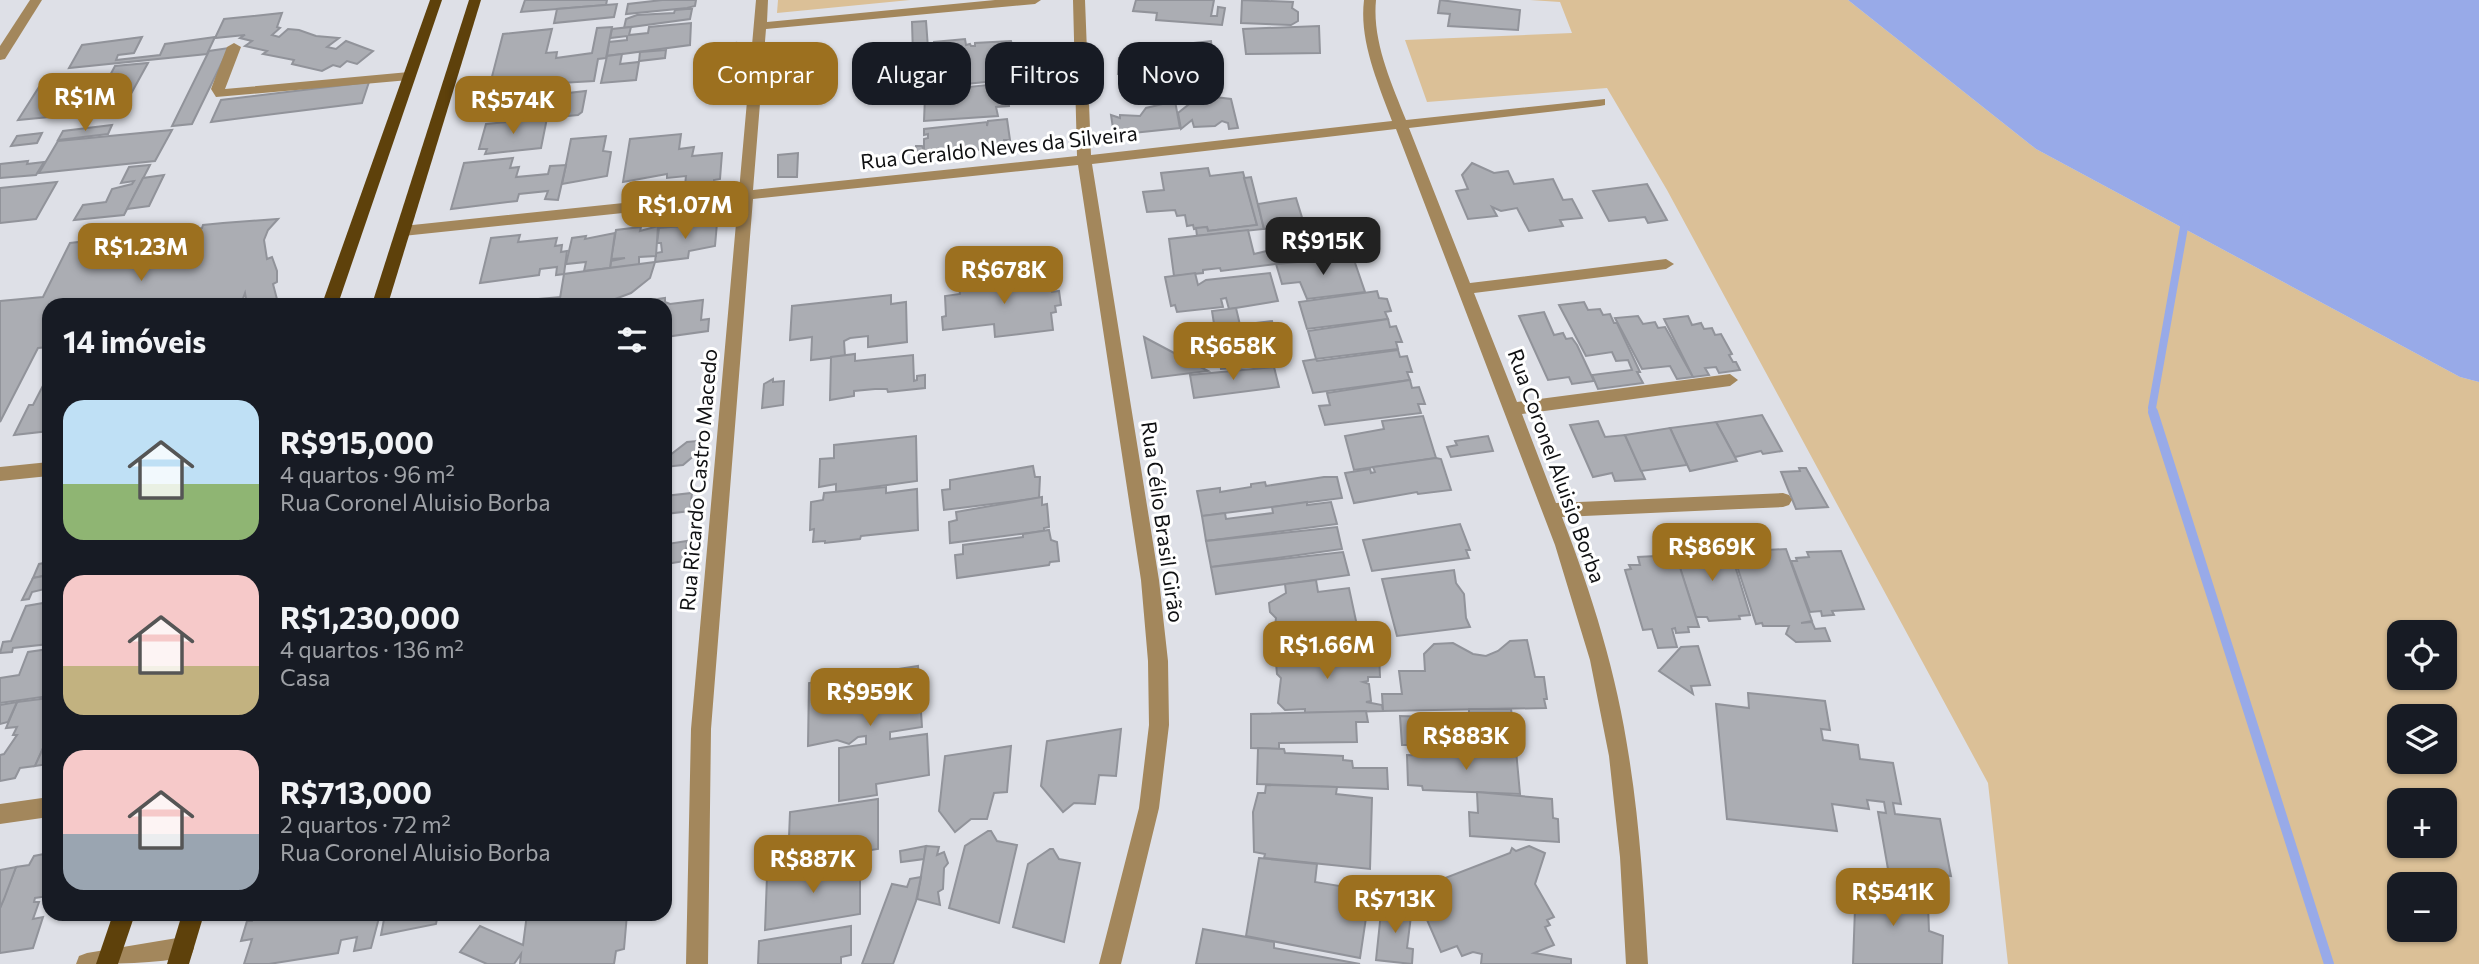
<!DOCTYPE html>
<html lang="pt">
<head>
<meta charset="utf-8">
<style>
	:root { --surface:#171b24; --page:#20242c; --text:#f1f3f6; --muted:#9ea1a6; --accent:#9c701f }
	body { margin:0; font-family:Commissioner,sans-serif; background:var(--page); color:var(--text); height:100vh; display:flex; flex-direction:column; font-size:26px; white-space:nowrap }
	* { box-sizing:border-box; margin:0 }
	p { font-size:23px; color:var(--muted) }
	.icon { flex:none; width:38px; height:38px; fill:none; stroke:currentColor; stroke-width:2; stroke-linecap:round; stroke-linejoin:round }
	.map { position:relative; flex:1; overflow:hidden }
	.side { position:absolute; left:42px; top:298px; width:630px; height:623px; display:flex; flex-direction:column; background:var(--surface); border-radius:21px; box-shadow:0 2px 5px #0004 }
	.side>* { flex:none }
	.hud { position:absolute; left:693px; top:42px; width:665px; height:63px; display:flex; gap:14px }
	.controls { position:absolute; left:2387px; top:620px; display:grid; gap:14px }
	.controls a { display:grid; place-items:center; width:70px; height:70px; border-radius:14px; background:var(--surface); box-shadow:0 2px 5px #0004; font-size:35px }
	.price { position:absolute; translate:-50% -60px; padding:0 16px; border-radius:14px; background:var(--accent); color:#fff; font-size:23px; line-height:46px; filter:drop-shadow(0 2px 4px #0008) }
	.price::after { content:''; position:absolute; left:50%; top:42px; width:21px; height:16px; margin-left:-10px; background:inherit; clip-path:polygon(0 0,100% 0,50% 100%) }
	.price.current { background:#222; color:#fff }
	ul { padding:0; list-style:none }
	li { display:flex; align-items:center; gap:21px; height:175px; padding:0 21px }
	li span { display:grid; place-items:center; flex:none; width:196px; height:140px; border-radius:21px; color:#555 }
	li>.icon { margin-inline-start:auto }
	span .icon { width:84px; height:84px; fill:#fffc; stroke-width:1 }
	li b { font-size:30px }
	h2 { display:flex; justify-content:space-between; align-items:center; height:84px; padding:0 21px; font-size:30px }
	.tag { padding:0 24px; border-radius:21px; background:var(--surface); box-shadow:0 2px 5px #0004; font-size:24px; line-height:63px }
	.tag.current { background:var(--accent); color:#fff }
	.map>svg:first-child { display:block }
	.green { fill:#dbc097; fill-rule:evenodd }
	.water { fill:#98aae8 }
	.lines { fill:none; stroke-linecap:round; stroke-linejoin:round }
	.stream-far1 { stroke:#98aae8; stroke-width:8 }
	.stream { stroke:#98aae8; stroke-width:10 }
	.building { fill:#abadb3; stroke:#91939a; stroke-width:2; fill-rule:evenodd }
	.minor { fill:#a3875c; fill-rule:evenodd }
	.major { fill:#5e410b; fill-rule:evenodd }
	.labels { text-anchor:middle; stroke-width:6; stroke-linejoin:round; paint-order:stroke }
	.street-label { font-size:21px; fill:#101113; stroke:#fff }
</style>
</head>
<body>
<div class="map">
<svg width="2479" height="964" viewBox="0 0 2479 964">
	<rect width="100%" height="100%" fill="#dee0e7"/>
	<g class="green">
		<path d="M778 0H910L777 13Z"/>
		<path d="M1530 0H1848L2036 149 2460 377 2479 382V964H2008L1988 783 1667 190 1607 88 1427 102 1405 40 1572 33 1560 2ZM2399 632H2445V677H2399ZM2399 716H2445V761H2399ZM2399 800H2445V845H2399ZM2399 884H2445V929H2399Z"/>
	</g>
	<path class="water" d="M1848 0H2479V382L2460 377 2036 149Z"/>
	<g class="lines">
		<path class="stream-far1" d="M2154 414 2152 408 2186 216"/>
		<path class="stream" d="M2153 412 2329 964"/>
	</g>
	<g class="building">
		<path d="M525 0H607L606 5 521 12Z"/>
		<path d="M662 0H696L695 6 687 8 626 14 628 4Z"/>
		<path d="M1136 0H1214L1211 16H1217L1218 7 1225 8 1222 25 1156 20 1157 13 1133 11Z"/>
		<path d="M1242 0 1293 2 1292 8 1298 12V21L1291 25 1241 23Z"/>
		<path d="M1440 0 1520 10 1518 30 1448 26 1450 14 1438 13Z"/>
		<path d="M617 4 614 17 554 23 557 9Z"/>
		<path d="M687 9H692L690 19 624 28 626 19 637 15 674 13 675 10Z"/>
		<path d="M282 13 277 27 280 28 272 35 279 37 288 29 299 30 316 36 339 38 327 47 336 49 346 41 373 51 357 64 347 61 340 67 333 65 322 71 292 64 294 60 263 54 267 51 245 46 252 41 240 38 245 35 215 38 224 19Z"/>
		<path d="M926 21 928 48H934V42L965 39 966 45 970 44 971 46H975V43L1011 41 1016 61 1006 62V80L914 89 912 22ZM967 66V71L922 76 921 74Z"/>
		<path d="M691 23 690 45 607 56 609 42 627 40V36L610 38 612 29 631 27 629 35 648 33 649 27Z"/>
		<path d="M1319 26 1320 53 1246 54 1243 29Z"/>
		<path d="M612 27 606 58 598 59 594 81 525 85 524 88 488 92 503 34 552 29 546 53 557 52 556 58 592 53 597 28Z"/>
		<path d="M142 37 134 53 118 55 116 60 160 55 165 44 215 37 207 54 69 68 82 45Z"/>
		<path d="M1211 41 1213 59 1210 61 1218 60 1219 70 1211 71 1209 83 1179 84 1177 90 1148 92V96L1125 98 1124 74H1118L1119 58 1140 56V53H1176V45Z"/>
		<path d="M736 43 733 70 700 74 703 47Z"/>
		<path d="M229 48 192 124 172 126 209 51Z"/>
		<path d="M666 50 665 58 639 61 640 52Z"/>
		<path d="M622 54 620 64 639 62 636 80 601 83 607 56Z"/>
		<path d="M148 63 122 110 18 120 39 87 107 81 115 66Z"/>
		<path d="M369 82 362 103 211 122 221 100Z"/>
		<path d="M969 83V87L1007 83 1009 106 996 107 998 116 924 121 925 96 914 97V89L929 88V94L947 92V86Z"/>
		<path d="M586 91 582 112 578 115 516 121 504 114 508 96 533 93 531 101 543 97 549 99 551 95Z"/>
		<path d="M1220 93 1215 97 1231 99 1238 128 1229 129 1228 123 1222 121 1215 126 1194 127 1192 120 1181 129 1178 113 1202 94Z"/>
		<path d="M1175 101 1180 128 1114 135 1111 115 1120 118V115L1140 116 1146 108Z"/>
		<path d="M547 118 541 148 485 154 487 149H479L486 124Z"/>
		<path d="M1007 119 1010 140H1004V147L928 155 929 162 917 164 916 146H922L924 150V139L928 138V134L924 135V129L987 122V126L988 121Z"/>
		<path d="M112 125 108 134 58 140 63 131Z"/>
		<path d="M172 130 155 161 39 173 58 141Z"/>
		<path d="M42 133 37 143 11 146 17 136Z"/>
		<path d="M681 134 679 149 694 147 692 156 722 153 720 179 714 180V182L685 185 686 176 667 178V174L623 182 630 139Z"/>
		<path d="M606 136 603 151 611 152 607 176 562 184 571 139Z"/>
		<path d="M798 153 797 177H778V155Z"/>
		<path d="M513 158 510 168 519 167 516 177 548 174 550 166 566 165 558 200 545 199 548 191 519 194 517 201 451 209 464 163Z"/>
		<path d="M28 161 27 164 44 162 36 175 0 178V164Z"/>
		<path d="M1472 163 1494 173 1508 171 1514 184 1553 179 1563 200 1572 199 1582 218 1560 220 1563 226 1529 231 1517 208 1501 211 1492 207 1497 216 1468 219 1456 191 1468 189 1462 175Z"/>
		<path d="M150 165 124 215 74 220 83 205 106 202 112 189 132 184 134 181 121 183 129 167Z"/>
		<path d="M1208 168 1210 176 1243 172 1257 225 1208 231 1207 227 1194 229 1193 225 1187 226 1185 215 1177 216 1175 210 1147 212 1143 192 1164 190 1161 173Z"/>
		<path d="M164 175 149 206 127 209 143 178Z"/>
		<path d="M1251 177 1264 229 1197 236 1196 228 1207 227 1208 231 1257 225 1244 178Z"/>
		<path d="M57 182 36 219 0 223V188Z"/>
		<path d="M1647 184 1667 220 1648 223 1645 217 1609 221 1593 191Z"/>
		<path d="M1296 198 1304 224 1264 229 1258 204Z"/>
		<path d="M278 219 268 230 264 240 267 259 272 257 277 271V282L273 284 278 303 247 304 245 293 241 304H49V347L38 348 0 422V301L43 297 70 243 202 228 203 225 223 223Z"/>
		<path d="M1342 220 1354 253 1276 264 1270 246 1288 243 1286 226Z"/>
		<path d="M717 223 715 246 689 251 688 258 655 262 656 253 662 252 661 243H657L659 228Z"/>
		<path d="M658 226 656 256 639 257V265L610 268 611 261 625 258 611 259 616 230 641 227 640 231Z"/>
		<path d="M1248 230 1254 254 1271 250 1276 264 1221 271 1220 268 1203 270V273L1174 276 1169 239Z"/>
		<path d="M615 233 610 268 584 271 586 262 566 264 572 238 586 236 585 239Z"/>
		<path d="M520 235 518 242 557 238 555 246 562 245 561 252 567 251 564 274 556 275 557 267 540 269 539 275 480 283 491 238Z"/>
		<path d="M1353 257 1365 292 1307 299 1300 282 1282 284 1276 264Z"/>
		<path d="M655 262 650 278 631 293 615 299 614 304H559L564 274Z"/>
		<path d="M1028 270 1047 279 1052 292 1059 291 1061 305 1055 306 1056 312 1051 313 1053 330 995 337 994 324 943 330 942 317 946 316 945 296 960 294 959 287 1012 281 1013 283Z"/>
		<path d="M1195 273 1198 285 1206 280 1270 273 1278 301 1229 309 1226 298 1221 299 1223 307 1177 312 1175 305 1171 306 1165 277Z"/>
		<path d="M1377 291 1379 298 1387 299 1391 311 1385 312 1388 319 1307 329 1299 302Z"/>
		<path d="M891 295V304L906 302 907 342 868 347V336L850 338 844 341 845 356 811 360 812 337 790 340 792 306Z"/>
		<path d="M560 297 559 304H538L539 299Z"/>
		<path d="M665 298V302L670 304 703 300 701 320 709 319 708 331 665 337V304H637V302Z"/>
		<path d="M1584 302 1588 310 1600 309 1603 315 1610 314 1614 323H1617L1640 372H1637L1643 383 1598 389 1592 375 1632 370 1628 360 1616 361 1612 352 1586 356 1559 305Z"/>
		<path d="M1236 308 1240 325 1272 321 1282 361 1250 365V367L1221 369 1212 311Z"/>
		<path d="M1544 312 1554 335 1563 333 1566 339 1572 338 1577 345 1594 381 1572 384 1569 377 1548 380 1519 316Z"/>
		<path d="M1638 316 1643 324 1655 322 1658 328 1665 327 1693 377 1677 379 1670 366 1642 369 1615 318Z"/>
		<path d="M1688 316 1692 325 1701 323 1704 329 1712 328 1715 335 1721 334 1732 354 1729 355 1733 362H1736L1740 370 1719 373 1716 367 1705 368 1709 375 1693 377 1664 319Z"/>
		<path d="M1388 319 1390 327 1396 326 1402 342H1396L1398 349 1316 359 1308 331Z"/>
		<path d="M1144 337 1208 371 1152 378Z"/>
		<path d="M1398 350 1400 357 1407 356 1412 372H1407L1410 380 1313 393 1303 361 1316 359 1317 361Z"/>
		<path d="M855 354V361L913 355 914 381 917 380V376L925 375V388L888 392 887 389H875L854 391V396L830 400 831 357Z"/>
		<path d="M1274 367 1279 387 1194 398 1190 375Z"/>
		<path d="M49 374V431L14 435 29 405H33Z"/>
		<path d="M773 379V382L784 381 783 405 762 408 764 384Z"/>
		<path d="M1410 380 1412 388 1419 387 1425 404H1418L1421 413 1325 425 1319 406 1330 405 1327 393Z"/>
		<path d="M1762 415 1782 451 1763 454 1761 451 1735 457 1716 422Z"/>
		<path d="M1423 416 1436 458 1354 470 1345 436 1384 429 1382 421Z"/>
		<path d="M1598 421 1605 437 1625 435 1645 479 1615 481 1612 473 1593 477 1570 425Z"/>
		<path d="M1716 422 1737 461 1690 471 1670 428Z"/>
		<path d="M1670 428 1687 465 1641 471 1625 435Z"/>
		<path d="M916 436 917 481 836 492V484L819 487 820 459 834 458V445Z"/>
		<path d="M1488 436 1493 451 1451 457 1447 447 1457 445 1455 441Z"/>
		<path d="M697 441 696 454 683 465 665 467V459L687 442Z"/>
		<path d="M1436 458 1441 459 1451 490 1418 494 1417 492 1354 503 1345 473 1370 469 1371 473 1375 472 1373 467Z"/>
		<path d="M1033 466 1035 477H1040L1039 498 944 510 942 490 950 489V480Z"/>
		<path d="M1799 468H1806L1828 507 1796 509 1781 472 1800 471Z"/>
		<path d="M1324 477H1337L1342 498 1202 516 1197 491 1220 488V492L1251 487V484L1265 482 1266 486Z"/>
		<path d="M886 487V493L917 489 918 530 861 536 860 539 825 543V541L813 542 814 529 810 530 811 502 823 500 824 493Z"/>
		<path d="M692 493 690 511 665 514V496Z"/>
		<path d="M1042 497V505L1047 504 1049 527 1044 528V531L950 543 949 522 957 520 956 512Z"/>
		<path d="M1307 502V505L1331 502 1337 524 1206 541 1202 516 1225 513 1226 519 1273 513 1272 507Z"/>
		<path d="M1460 524 1470 550H1466L1469 558 1372 571 1363 540Z"/>
		<path d="M1337 527 1342 549 1211 567 1206 541Z"/>
		<path d="M1049 530 1051 540 1057 542 1059 561 1050 562 1049 565 957 578 955 555 963 554V545L1023 537V534Z"/>
		<path d="M687 541 685 561 666 564 667 544Z"/>
		<path d="M1711 545 1714 553 1732 556 1750 615 1739 616 1740 619 1709 621 1707 617H1696L1673 547Z"/>
		<path d="M1786 549 1812 621 1801 623 1812 622 1815 629 1825 628 1830 641 1796 642 1786 634 1789 626H1763L1762 623 1756 624 1736 563H1740L1739 559H1750L1748 551Z"/>
		<path d="M1841 551 1864 609 1832 611 1834 615 1822 616 1821 611 1810 612 1791 561H1797L1796 558 1809 557 1807 552Z"/>
		<path d="M1343 552 1349 575 1216 594 1211 567Z"/>
		<path d="M1676 555 1699 627H1688L1689 632 1676 633 1675 628 1672 629 1677 647 1658 648 1652 629 1643 630 1625 570 1631 569 1629 565H1640L1638 557Z"/>
		<path d="M49 562V575L33 578 39 564Z"/>
		<path d="M1454 570 1456 583 1464 594 1466 618 1470 627 1397 636 1382 579Z"/>
		<path d="M49 575V588L32 592 29 599 22 600 33 578Z"/>
		<path d="M1316 580 1318 592 1349 588 1359 635 1376 634 1378 639 1302 646V643L1282 645 1278 642 1274 634 1276 618 1270 612 1269 603 1286 593 1285 584Z"/>
		<path d="M49 602V644L13 648 12 652 0 653 3 642 11 641 26 606Z"/>
		<path d="M1527 640 1535 677H1544L1547 699H1544L1546 708 1383 711 1382 694H1402L1399 671H1425L1424 654 1434 644 1453 643 1473 654 1486 656 1498 651 1510 641Z"/>
		<path d="M1327 644 1328 655 1379 654 1380 677H1368V681L1363 682 1369 684 1371 701 1366 702 1382 705 1383 711 1305 713V709L1285 710 1278 703 1281 678 1277 674 1276 663 1295 653V647Z"/>
		<path d="M1698 646 1710 685 1691 686 1693 694 1659 671 1681 647Z"/>
		<path d="M49 649V696L0 703V678L19 675 28 652Z"/>
		<path d="M918 666 922 727 890 732V739L927 734 929 775 876 784 877 795 839 801V748L866 744V736L858 737 849 744 837 740 808 746 809 683Z"/>
		<path d="M1748 693 1825 701 1830 730 1821 729 1823 740 1858 745 1860 759 1893 763 1901 804 1893 803 1895 814 1940 819 1951 876 1888 869 1878 812 1886 813 1884 802 1867 800 1869 809 1832 804 1837 831 1727 819 1716 704 1749 708Z"/>
		<path d="M49 698V735L35 766 20 768 15 778 0 781V755L4 754 17 735H13L17 727 6 728 17 702Z"/>
		<path d="M17 702 8 722 0 724V705Z"/>
		<path d="M1469 709H1511L1517 750H1422V745H1402L1400 716 1437 717V713L1469 716Z"/>
		<path d="M1366 711 1368 722H1356L1357 742 1279 743V749L1251 748V714Z"/>
		<path d="M1121 729 1116 776 1099 775 1095 804 1074 803 1063 812 1041 786 1047 741Z"/>
		<path d="M49 735V764L35 766 44 746Z"/>
		<path d="M1011 746 1007 792 994 793 987 819H971L955 832 939 811 945 756Z"/>
		<path d="M1258 748 1284 749 1285 753 1343 756V760L1352 761 1353 768H1387L1388 789 1257 784Z"/>
		<path d="M1472 750H1516L1520 794 1423 790 1422 786 1408 785 1407 755 1440 756 1439 752H1453V756H1472Z"/>
		<path d="M1266 785 1337 787 1336 794 1372 798 1370 869 1264 858 1265 854 1254 852 1253 812 1258 793H1265Z"/>
		<path d="M1477 792 1552 799 1553 818 1558 819 1559 842 1470 836 1469 812 1478 813Z"/>
		<path d="M878 799V849L788 863 790 812Z"/>
		<path d="M988 831H991L997 841 1017 845 999 923 949 908 965 846Z"/>
		<path d="M926 846 924 859 901 862 900 851Z"/>
		<path d="M926 846 939 847 937 855 944 852 948 863 944 868 943 889 938 892 940 905 917 899Z"/>
		<path d="M1529 846 1545 853 1535 884 1554 917 1547 920 1550 925 1545 927 1554 945 1534 953 1571 959V964H1481L1482 954 1473 952 1462 956 1457 946 1441 952 1414 890 1510 853 1512 848 1516 851Z"/>
		<path d="M1050 849H1053L1059 859 1080 863 1064 942 1013 927 1028 864Z"/>
		<path d="M49 853V896L35 898 34 902H39L33 919 43 917 33 948 0 953V908L16 867 29 865 34 856Z"/>
		<path d="M1259 858 1317 864 1315 882 1370 891 1360 958 1246 936Z"/>
		<path d="M860 861V914L765 930 767 876Z"/>
		<path d="M16 867 4 899 0 908V870Z"/>
		<path d="M921 877 916 901 893 964H862L892 884 907 887 910 879Z"/>
		<path d="M1856 880 1884 888 1896 887 1926 900V904L1928 905 1929 931 1943 936 1942 964H1853Z"/>
		<path d="M1382 903 1412 908 1407 948 1413 949 1412 964 1376 960Z"/>
		<path d="M254 914H380L371 948 354 951 357 937 341 940 338 953 269 964H244L252 939 241 941 247 921H252Z"/>
		<path d="M385 914H438L436 924 381 935Z"/>
		<path d="M527 914H627L624 949 616 951 614 964H520L521 954 514 964H487L460 952 480 926 523 945Z"/>
		<path d="M851 926V955L841 957V964H758L759 941Z"/>
		<path d="M1203 929 1274 942V948L1360 964H1196Z"/>
	</g>
	<g class="lines">
		<g class="minor">
			<path d="M30 0H42L5 59 0 60V46Z"/>
			<path d="M756 0H768L767 22 995 0H1041L1035 4 766 29 753 190 1077 156 1073 0H1085L1091 155 1392 121C1378 83 1359 41 1364 0H1376C1372 41 1391 82 1406 120L1605 99V105L1600 106 1409 128 1470 283 1666 259 1674 264 1666 269 1474 293 1517 402 1730 374 1738 380 1730 386 1522 414 1556 503 1783 493 1789 495 1792 500 1789 505 1783 507 1562 517C1592 594 1617 675 1629 757 1640 826 1644 895 1648 964H1626L1620 857 1609 756 1590 660 1555 545 1396 129 1092 164 1159 580 1168 661 1169 725 1159 808 1121 964H1099L1139 808 1149 725 1148 661 1141 580 1078 165 753 199 711 729 708 964H686L691 729 738 201 403 236 396 231 403 226 739 191Z"/>
			<path d="M234 43 241 47 225 89 409 72 416 76 409 80 216 97 211 89 227 47Z"/>
			<path d="M49 462V476L0 481V467Z"/>
			<path d="M49 797V817L0 824V804Z"/>
			<path d="M183 937 191 940 194 948 191 956C156 964 113 964 76 964L79 956 87 953Z"/>
		</g>
		<g class="major">
			<path d="M430 0H442L338 304H322Z"/>
			<path d="M469 0H481L388 304H372Z"/>
			<path d="M113 914H135L118 964H96Z"/>
			<path d="M182 914H204L189 964H167Z"/>
		</g>
	</g>
	<g class="labels">
		<g class="street-label">
			<text transform="translate(999 148) rotate(-6)" y="7">Rua Geraldo Neves da Silveira</text>
			<text transform="translate(1556 466) rotate(70)" y="7">Rua Coronel Aluisio Borba</text>
			<text transform="translate(699 480) rotate(-85)" y="7">Rua Ricardo Castro Macedo</text>
			<text transform="translate(1162 522) rotate(82)" y="7">Rua Célio Brasil Girão</text>
		</g>
	</g>
</svg>
<div class="controls">
<a><svg class="icon" aria-label="locate" viewBox="0 0 24 24"><circle cx="12" cy="12" r="6"/><path d="M12 2v4M12 18v4M2 12h4M18 12h4"/></svg></a>
<a><svg class="icon" aria-label="layers" viewBox="0 0 24 24"><path d="M12 4l9 5-9 5-9-5zM3 14l9 5 9-5"/></svg></a>
<a>+</a>
<a>−</a>
</div>
<b class="price" style="left:85px;top:133px">R$1M</b>
<b class="price" style="left:513px;top:136px">R$574K</b>
<b class="price" style="left:685px;top:241px">R$1.07M</b>
<b class="price current" style="left:1323px;top:277px">R$915K</b>
<b class="price" style="left:141px;top:283px">R$1.23M</b>
<b class="price" style="left:1004px;top:306px">R$678K</b>
<b class="price" style="left:1233px;top:382px">R$658K</b>
<b class="price" style="left:1712px;top:583px">R$869K</b>
<b class="price" style="left:1327px;top:681px">R$1.66M</b>
<b class="price" style="left:870px;top:728px">R$959K</b>
<b class="price" style="left:1466px;top:772px">R$883K</b>
<b class="price" style="left:813px;top:895px">R$887K</b>
<b class="price" style="left:1893px;top:928px">R$541K</b>
<b class="price" style="left:1395px;top:935px">R$713K</b>
<div class="hud">
<a class="tag current">Comprar</a>
<a class="tag">Alugar</a>
<a class="tag">Filtros</a>
<a class="tag">Novo</a>
</div>
<section class="side">
<h2>14 imóveis<svg class="icon" aria-label="filters" viewBox="0 0 24 24"><path d="M4 7h16M4 17h16"/><circle cx="9" cy="7" r="2"/><circle cx="15" cy="17" r="2"/></svg></h2>
<ul>
<li><span style="background:linear-gradient(#bfe0f5 60%,#8fb573 0)"><svg class="icon" aria-label="home" viewBox="0 0 24 24"><path d="M3 11l9-7 9 7M6 9v11h12V9"/></svg></span><div><b>R$915,000</b><p>4 quartos · 96 m²</p><p>Rua Coronel Aluisio Borba</p></div></li>
<li><span style="background:linear-gradient(#f6c9c9 65%,#c2b280 0)"><svg class="icon" aria-label="home" viewBox="0 0 24 24"><path d="M3 11l9-7 9 7M6 9v11h12V9"/></svg></span><div><b>R$1,230,000</b><p>4 quartos · 136 m²</p><p>Casa</p></div></li>
<li><span style="background:linear-gradient(#f6c9c9 60%,#9aa5b1 0)"><svg class="icon" aria-label="home" viewBox="0 0 24 24"><path d="M3 11l9-7 9 7M6 9v11h12V9"/></svg></span><div><b>R$713,000</b><p>2 quartos · 72 m²</p><p>Rua Coronel Aluisio Borba</p></div></li>
</ul>
</section>
</div>
</body>
</html>
